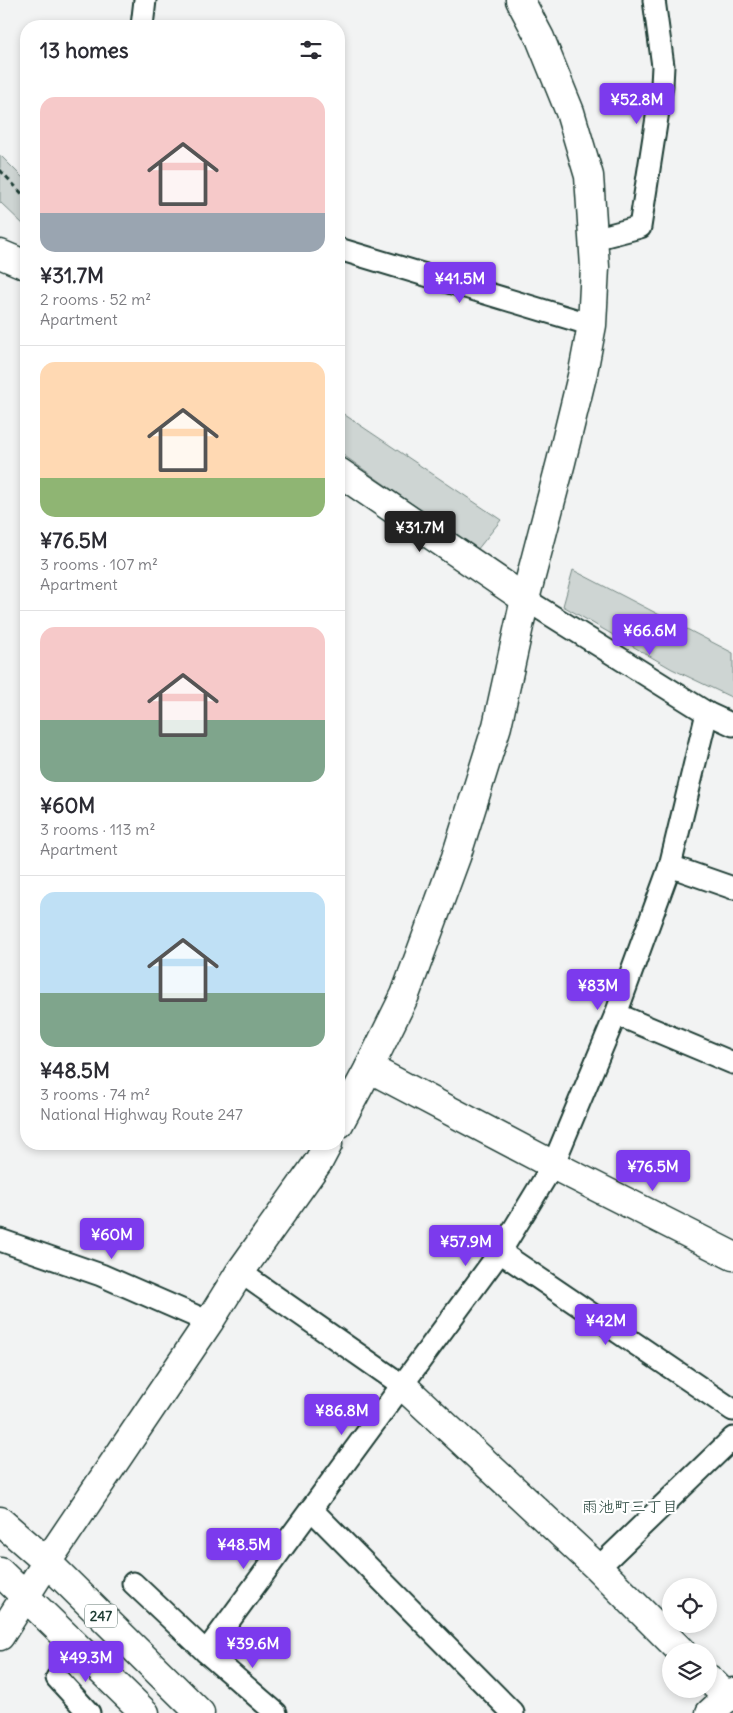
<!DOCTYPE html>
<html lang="en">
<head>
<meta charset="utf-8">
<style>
	:root { --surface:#fff; --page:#f2f2f3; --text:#2b2b33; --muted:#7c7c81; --line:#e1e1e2; --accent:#7c3aed }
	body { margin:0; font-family:Delius,"Klee One",sans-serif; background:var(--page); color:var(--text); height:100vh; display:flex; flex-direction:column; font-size:19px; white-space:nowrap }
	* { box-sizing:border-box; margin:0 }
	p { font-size:16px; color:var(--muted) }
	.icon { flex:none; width:28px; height:28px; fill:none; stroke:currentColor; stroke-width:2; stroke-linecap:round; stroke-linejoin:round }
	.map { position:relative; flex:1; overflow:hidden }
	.side { position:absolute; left:20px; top:20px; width:325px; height:1130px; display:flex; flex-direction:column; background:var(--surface); border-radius:20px; box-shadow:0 2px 8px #0003 }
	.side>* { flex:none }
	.fabs { position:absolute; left:662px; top:1578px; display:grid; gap:10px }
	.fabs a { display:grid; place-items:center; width:55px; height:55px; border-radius:50%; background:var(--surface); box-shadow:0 2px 8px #0003; font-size:25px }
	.price { position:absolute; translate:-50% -42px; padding:0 11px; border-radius:5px; background:var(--accent); color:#fff; font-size:16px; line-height:32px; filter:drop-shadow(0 1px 2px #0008) }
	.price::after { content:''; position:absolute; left:50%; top:30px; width:15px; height:11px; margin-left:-8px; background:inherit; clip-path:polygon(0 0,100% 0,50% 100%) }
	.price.active { background:#222; color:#fff }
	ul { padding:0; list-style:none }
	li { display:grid; align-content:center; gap:10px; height:265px; padding:0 20px }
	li+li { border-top:1px solid var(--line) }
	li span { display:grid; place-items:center; height:155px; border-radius:15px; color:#555 }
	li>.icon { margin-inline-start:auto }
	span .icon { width:90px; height:90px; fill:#fffc; stroke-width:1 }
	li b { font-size:21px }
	h2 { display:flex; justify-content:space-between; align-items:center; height:60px; padding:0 20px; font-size:21px }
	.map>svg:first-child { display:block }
	.green { fill:#ced5d3; stroke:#768984 }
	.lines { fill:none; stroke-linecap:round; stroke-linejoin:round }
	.street-casing { stroke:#1f3d34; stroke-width:25 }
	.secondary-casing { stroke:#1f3d34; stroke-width:31 }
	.highway-casing { stroke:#1f3d34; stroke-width:31 }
	.path { stroke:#1f3d34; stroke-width:3; stroke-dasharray:5 4; stroke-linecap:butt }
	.street { stroke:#fff; stroke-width:21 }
	.secondary { stroke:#fff; stroke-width:28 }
	.highway { stroke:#fff; stroke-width:28 }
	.labels { text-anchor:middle; stroke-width:4.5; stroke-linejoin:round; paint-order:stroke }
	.shield { fill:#fff; stroke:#627771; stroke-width:1 }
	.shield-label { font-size:14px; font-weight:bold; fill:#1f3d34 }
	.neighbourhood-label { font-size:16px; fill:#1f3d34; stroke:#fff }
</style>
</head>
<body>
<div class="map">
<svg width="733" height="1713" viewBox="0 0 733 1713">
	<rect width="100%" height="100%" fill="#f2f3f3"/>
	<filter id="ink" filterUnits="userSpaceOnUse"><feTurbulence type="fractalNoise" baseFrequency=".02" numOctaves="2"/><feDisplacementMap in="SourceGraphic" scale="10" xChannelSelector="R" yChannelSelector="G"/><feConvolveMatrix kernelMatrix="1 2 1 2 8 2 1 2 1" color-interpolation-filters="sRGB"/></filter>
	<g filter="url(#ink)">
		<g class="green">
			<path d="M0 155 26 181V227L0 202Z"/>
			<path d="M339 411 501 520 477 550 339 452Z"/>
			<path d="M573 570 733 653V698L672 669 563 606Z"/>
		</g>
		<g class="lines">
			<defs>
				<g id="street">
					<path d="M142 26 145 0"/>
					<path d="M594 239 640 227 662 85 663 66 654 0"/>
					<path d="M339 249 592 325"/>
					<path d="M707 713 733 725"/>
					<path d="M670 866 733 888"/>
					<path d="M616 1014 733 1063"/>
					<path d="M0 1240 101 1275 209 1322"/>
					<path d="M500 1252 733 1410"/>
					<path d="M240 1272 402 1385"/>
					<path d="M311 1509 513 1713"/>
					<path d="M598 1568 733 1438"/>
					<path d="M133 1583 206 1652 276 1713"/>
					<path d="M206 1652 500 1252 553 1165 616 1014 670 866 707 713 525 599"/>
					<path d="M57 1678 89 1713"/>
				</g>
				<g id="secondary">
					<path d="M0 254 26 265"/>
					<path d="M339 472 525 599"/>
					<path d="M369 1068 553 1165 733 1256"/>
					<path d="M339 1124 369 1068 405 995 456 857 497 726 525 599 561 462 583 372 592 325 595 267 589 176 570 112 540 38 520 0"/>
					<path d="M402 1385 598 1568 681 1651"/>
					<path d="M0 1636 47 1562 209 1322 240 1272 319 1161 328 1144"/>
					<path d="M709 1679 728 1698"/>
					<path d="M710 1713 733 1692"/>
				</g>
				<g id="highway">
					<path d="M0 1521 47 1562 200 1713"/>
					<path d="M0 1572 145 1713"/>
				</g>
			</defs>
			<use href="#street" class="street-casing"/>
			<use href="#secondary" class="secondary-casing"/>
			<use href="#highway" class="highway-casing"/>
			<path class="path" d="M0 170 26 198"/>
			<use href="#street" class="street"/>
			<use href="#secondary" class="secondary"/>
			<use href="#highway" class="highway"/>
		</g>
	</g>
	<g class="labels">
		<rect class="shield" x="85" y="1604.5" width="32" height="23" rx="4"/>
		<g class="shield-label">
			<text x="101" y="1621">247</text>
		</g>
		<g class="neighbourhood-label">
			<text x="630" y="1512">雨池町三丁目</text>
		</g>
	</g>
</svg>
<div class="fabs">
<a><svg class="icon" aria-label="locate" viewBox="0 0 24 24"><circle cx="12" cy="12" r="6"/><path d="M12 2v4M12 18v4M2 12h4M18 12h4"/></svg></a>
<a><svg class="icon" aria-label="layers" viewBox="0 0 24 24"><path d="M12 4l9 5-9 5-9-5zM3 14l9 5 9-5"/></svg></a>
</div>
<b class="price" style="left:637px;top:125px">¥52.8M</b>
<b class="price" style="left:460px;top:304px">¥41.5M</b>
<b class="price active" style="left:420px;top:553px">¥31.7M</b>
<b class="price" style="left:650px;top:656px">¥66.6M</b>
<b class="price" style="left:598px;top:1011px">¥83M</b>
<b class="price" style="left:653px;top:1192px">¥76.5M</b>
<b class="price" style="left:112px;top:1260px">¥60M</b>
<b class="price" style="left:466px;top:1267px">¥57.9M</b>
<b class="price" style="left:606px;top:1346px">¥42M</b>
<b class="price" style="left:342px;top:1436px">¥86.8M</b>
<b class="price" style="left:244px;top:1570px">¥48.5M</b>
<b class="price" style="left:253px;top:1669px">¥39.6M</b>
<b class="price" style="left:86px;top:1683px">¥49.3M</b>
<section class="side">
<h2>13 homes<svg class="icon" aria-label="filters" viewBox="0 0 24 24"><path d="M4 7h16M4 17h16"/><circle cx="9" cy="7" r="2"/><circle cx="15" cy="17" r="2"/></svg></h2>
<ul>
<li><span style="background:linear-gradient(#f6c9c9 75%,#9aa5b1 0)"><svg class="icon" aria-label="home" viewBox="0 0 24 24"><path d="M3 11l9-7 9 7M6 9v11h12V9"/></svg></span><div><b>¥31.7M</b><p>2 rooms · 52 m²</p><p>Apartment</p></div></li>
<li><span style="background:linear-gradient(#ffd9b3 75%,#8fb573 0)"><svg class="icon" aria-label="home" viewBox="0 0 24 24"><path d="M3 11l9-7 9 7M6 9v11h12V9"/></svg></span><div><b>¥76.5M</b><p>3 rooms · 107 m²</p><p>Apartment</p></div></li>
<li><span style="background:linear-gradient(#f6c9c9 60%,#7fa58c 0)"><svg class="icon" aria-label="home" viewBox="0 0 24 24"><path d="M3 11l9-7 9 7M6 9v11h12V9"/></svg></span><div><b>¥60M</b><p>3 rooms · 113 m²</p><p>Apartment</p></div></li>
<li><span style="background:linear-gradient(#bfe0f5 65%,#7fa58c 0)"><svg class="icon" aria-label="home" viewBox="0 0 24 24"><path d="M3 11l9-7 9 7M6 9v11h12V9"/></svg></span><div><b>¥48.5M</b><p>3 rooms · 74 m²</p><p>National Highway Route 247</p></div></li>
</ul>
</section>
</div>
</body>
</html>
